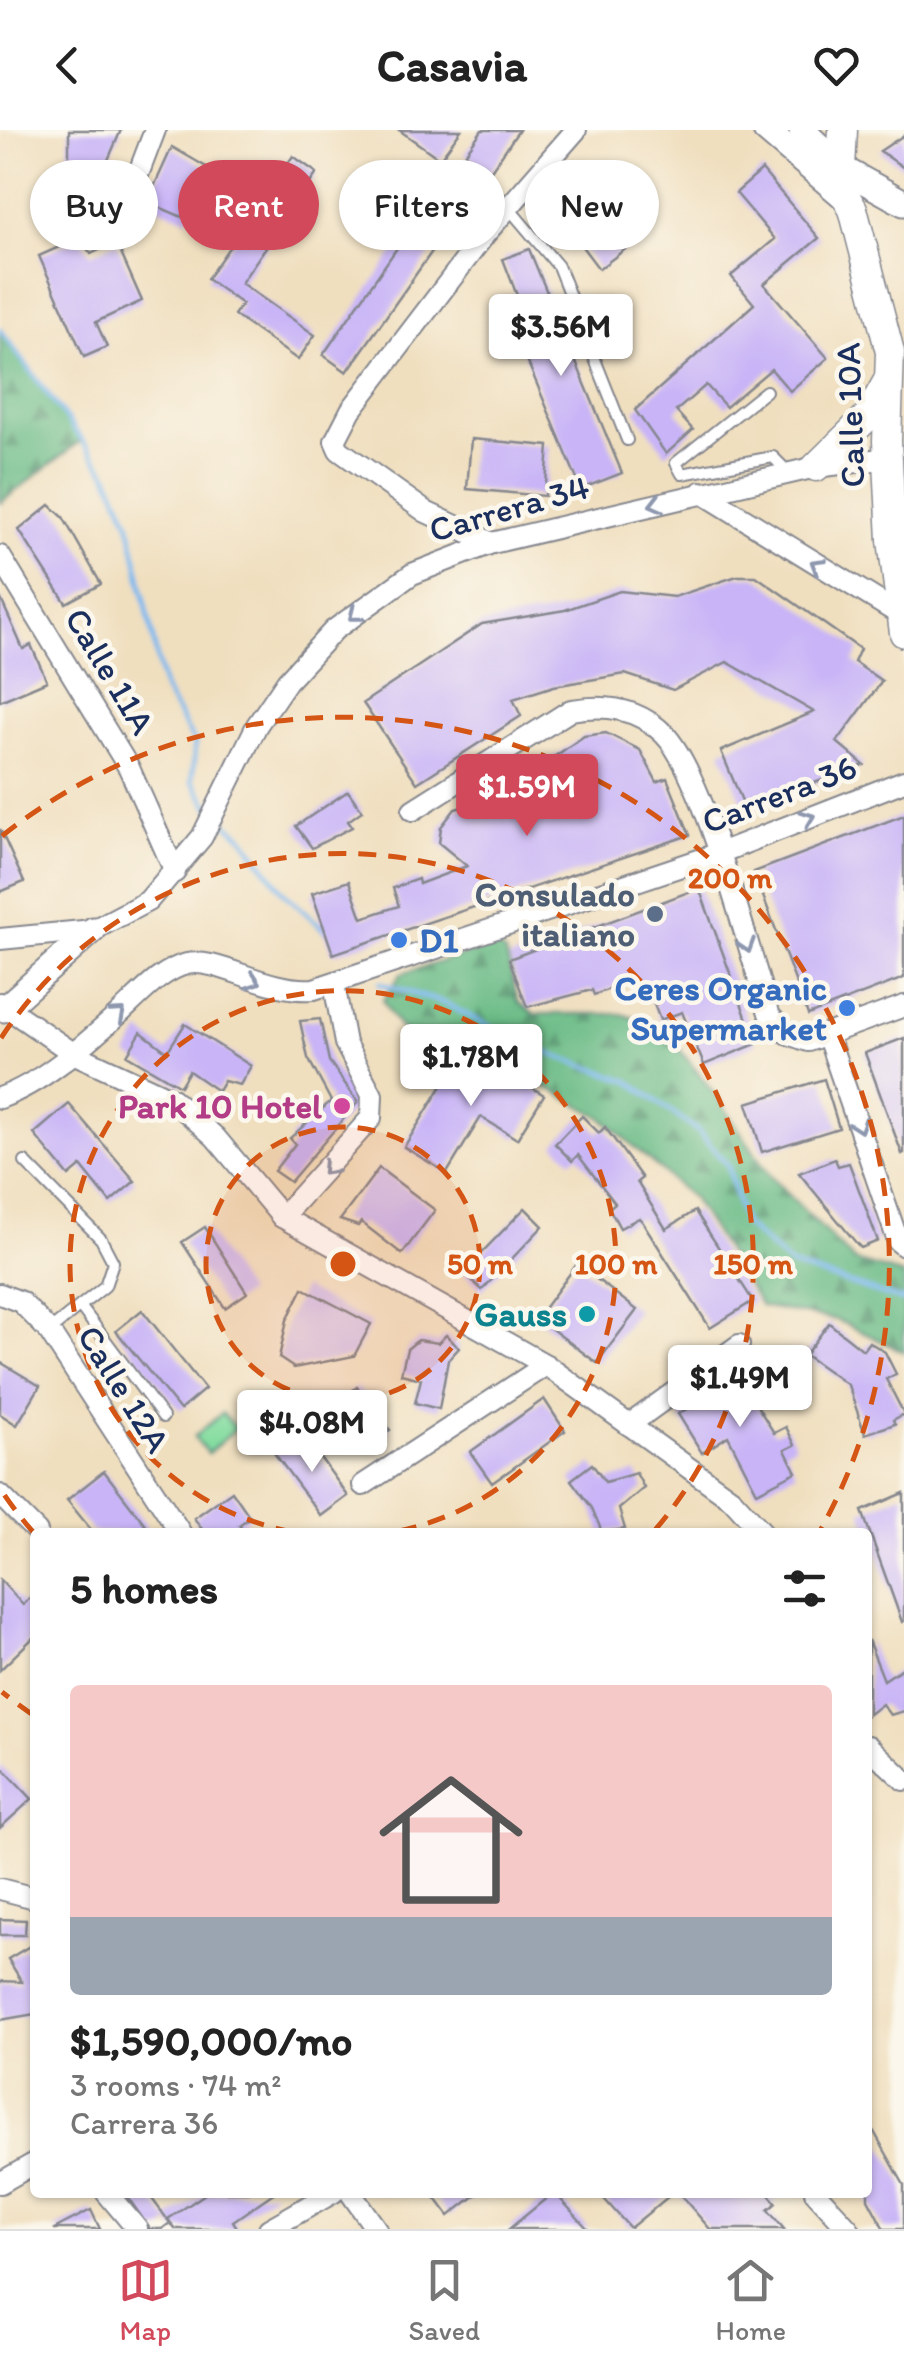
<!DOCTYPE html>
<html lang="en">
<head>
<meta charset="utf-8">
<style>
	:root { --surface:#fff; --page:#f2f2f2; --text:#222; --muted:#767676; --line:#e0e0e0; --accent:#d1495b }
	body { margin:0; font-family:Itim,sans-serif; background:var(--page); color:var(--text); height:100vh; display:flex; flex-direction:column; font-size:38px; white-space:nowrap }
	* { box-sizing:border-box; margin:0 }
	p { font-size:32px; color:var(--muted) }
	.icon { flex:none; width:55px; height:55px; fill:none; stroke:currentColor; stroke-width:2; stroke-linecap:round; stroke-linejoin:round }
	.map { position:relative; flex:1; overflow:hidden }
	.panel { position:absolute; left:30px; top:1398px; width:842px; height:670px; display:flex; flex-direction:column; background:var(--surface); border-radius:10px; box-shadow:0 2px 8px #0004 }
	.panel>* { flex:none }
	.hud { position:absolute; left:30px; top:30px; width:845px; height:90px; display:flex; gap:20px }
	.price { position:absolute; translate:-50% -85px; padding:0 22px; border-radius:10px; background:#fff; color:#222; font-size:32px; line-height:65px; filter:drop-shadow(0 2px 5px #0008) }
	.price::after { content:''; position:absolute; left:50%; top:60px; width:30px; height:22px; margin-left:-15px; background:inherit; clip-path:polygon(0 0,100% 0,50% 100%) }
	.price.on { background:var(--accent); color:#fff }
	ul { padding:0; list-style:none }
	li { display:grid; align-content:center; gap:20px; height:530px; padding:0 40px }
	li span { display:grid; place-items:center; height:310px; border-radius:10px; color:#555 }
	li>.icon { margin-inline-start:auto }
	span .icon { width:180px; height:180px; fill:#fffc; stroke-width:1 }
	li b { font-size:42px }
	h2 { display:flex; justify-content:space-between; align-items:center; height:120px; padding:0 40px; font-size:42px }
	.pill { padding:0 35px; border-radius:45px; background:var(--surface); box-shadow:0 2px 8px #0004; font-size:35px; line-height:90px }
	.pill.on { background:var(--accent); color:#fff }
	header { display:flex; justify-content:space-between; align-items:center; height:130px; padding:0 40px; background:var(--surface); font-size:45px; font-weight:700 }
	.tab-bar { display:flex; justify-content:space-around; align-items:center; height:140px; border-top:2px solid var(--line); background:var(--surface); font-size:28px; color:var(--muted) }
	.tab-bar a { display:grid; justify-items:center; gap:5px }
	.tab-bar .on { color:var(--accent) }
	.map>svg:first-child { display:block }
	.forest { fill:url(#forest-firs); stroke:#447672; stroke-width:2.5 }
	.pitch { fill:#86dda1; stroke:#508680; stroke-width:2.5 }
	.lines { fill:none; stroke-linecap:round; stroke-linejoin:round }
	.stream { stroke:#7db9ef; stroke-width:5 }
	.building { fill:#c8b4f7 }
	.service-casing { stroke:#86878e; stroke-width:14 }
	.minor-casing { stroke:#86878e; stroke-width:24 }
	.tertiary-casing { stroke:#86878e; stroke-width:29 }
	.secondary-casing { stroke:#86878e; stroke-width:31 }
	.service { stroke:#fff; stroke-width:10 }
	.minor { stroke:#fff; stroke-width:20 }
	.tertiary { stroke:#fff; stroke-width:25 }
	.secondary { stroke:#fff; stroke-width:28 }
	.oneway { stroke:#8d97ae }
	.ring { fill:none; stroke:#d45514; stroke-width:5; stroke-dasharray:18 12 }
	.service-dot { fill:#5c6f8a; stroke:#fbf7ec; stroke-width:4 }
	.shop-dot { fill:#3f7fe0; stroke:#fbf7ec; stroke-width:4 }
	.hotel-dot { fill:#d1479c; stroke:#fbf7ec; stroke-width:4 }
	.culture-dot { fill:#0f9aa8; stroke:#fbf7ec; stroke-width:4 }
	.labels { text-anchor:middle; stroke-width:9; stroke-linejoin:round; paint-order:stroke }
	.street-label { font-size:35px; fill:#1b2f5e; stroke:#fbf7ec }
	.service-label { font-size:35px; font-weight:bold; fill:#4e5e75; stroke:#fbf7ec; text-anchor:end }
	.shop-label { font-size:35px; font-weight:bold; fill:#366cbe; stroke:#fbf7ec; text-anchor:start }
	.hotel-label { font-size:35px; font-weight:bold; fill:#b23c85; stroke:#fbf7ec; text-anchor:end }
	.culture-label { font-size:35px; font-weight:bold; fill:#0d838f; stroke:#fbf7ec; text-anchor:end }
	.centre { fill:#d45514; stroke:#fbf7ec; stroke-width:5 }
	.ring-label { font-size:30px; text-anchor:middle; font-weight:bold; fill:#d45514; stroke:#fbf7ec; stroke-width:9; stroke-linejoin:round; paint-order:stroke }
</style>
</head>
<body>
<header><svg class="icon" aria-label="back" viewBox="0 0 24 24"><path d="M15 5l-7 7 7 7"/></svg>Casavia<svg class="icon" aria-label="heart" viewBox="0 0 24 24"><path d="M12 20l-8-8c-3-5 5-10 8-4 3-6 11-1 8 4z"/></svg></header>
<div class="map">
<svg width="904" height="2099" viewBox="0 0 904 2099">
	<defs>
		<pattern id="forest-firs" width="22" height="20" patternUnits="userSpaceOnUse" patternTransform="scale(2.5)"><rect width="22" height="20" fill="#6cbc87"/><path d="M5 1l3.5 6h-7zM16 11l3.5 6h-7z" fill="#589972"/></pattern>
	</defs>
	<rect width="100%" height="100%" fill="#fbf7ec"/>
	<filter id="ink" filterUnits="userSpaceOnUse"><feTurbulence type="fractalNoise" baseFrequency=".01" numOctaves="2"/><feDisplacementMap in="SourceGraphic" scale="20" xChannelSelector="R" yChannelSelector="G"/><feConvolveMatrix kernelMatrix="1 2 1 2 8 2 1 2 1" color-interpolation-filters="sRGB"/></filter>
	<filter id="wash" filterUnits="userSpaceOnUse"><feTurbulence type="fractalNoise" baseFrequency=".0048" numOctaves="4" result="noise"/><feDisplacementMap in="SourceGraphic" scale="40" xChannelSelector="R" yChannelSelector="G"/><feGaussianBlur stdDeviation="2.25" result="paint"/><feColorMatrix in="noise" values="0 0 0 0 0 0 0 0 0 0 0 0 0 0 0 0 0 1.4 0 .05"/><feComposite in="paint" operator="in"/></filter>
	<g filter="url(#wash)">
		<rect width="100%" height="100%" fill="#f0dfbf"/>
		<g class="forest">
			<path d="M0 200 82 310 0 373Z"/>
			<path d="M495 815 506 823 518 872 534 884H622L663 898 720 971 770 1046 854 1131 904 1145V1222L837 1190 761 1176 692 1068 601 987 462 910C424 929 400 905 383 870L401 844Z"/>
		</g>
		<path class="pitch" d="M222 1283 236 1299 208 1323 194 1307Z"/>
		<g class="lines">
			<g class="stream">
				<path d="M0 200 108 345 129 392 163 558 195 613 192 651 211 679"/>
				<path d="M218 687 241 705 285 764 327 802"/>
				<path d="M380 853 446 874 525 915 629 951 699 1002 728 1036 743 1093 790 1135 904 1171"/>
			</g>
		</g>
		<g id="blocks">
			<g class="building">
				<path d="M69 0H121L89 74 58 77 69 37Z"/>
				<path d="M399 0H461L440 29Z"/>
				<path d="M482 0H519L490 42 465 24Z"/>
				<path d="M904 5V38L880 21Z"/>
				<path d="M172 17 208 38 187 89 147 72Z"/>
				<path d="M293 26 317 43 241 153 315 205 298 230 234 185 242 174 207 149Z"/>
				<path d="M762 40 819 108 764 154 828 228 790 261 771 239 726 277 706 255 676 281 693 300 666 324 635 280 754 174 731 146 775 109 736 63Z"/>
				<path d="M598 69 632 114 599 139 565 94Z"/>
				<path d="M408 102 433 120 347 242 323 225Z"/>
				<path d="M79 108 91 124 116 112 142 171 96 192 107 217 84 227 39 126Z"/>
				<path d="M529 119 622 343 581 359 523 221 536 215 503 129Z"/>
				<path d="M471 309 549 316 545 366 467 359Z"/>
				<path d="M50 375 63 387 101 454 66 473 19 400Z"/>
				<path d="M737 446H756L860 519 854 532 882 551 837 612 864 635 745 678 721 621 814 582 727 532 673 560 625 544 554 556 513 569 521 586 417 653 363 573 482 494 565 480 620 461 674 467Z"/>
				<path d="M0 467 23 519 31 515 47 551 0 571Z"/>
				<path d="M606 603 640 620 657 652 667 648 690 705 333 824 312 763 349 751 362 788 399 776 393 758 418 749 419 754 467 736 439 713 441 697 455 679 495 668 584 606Z"/>
				<path d="M348 661 362 681 348 691 352 697 312 718 296 696Z"/>
				<path d="M904 685V848L808 885 754 742Z"/>
				<path d="M0 699 24 752 0 762Z"/>
				<path d="M699 758 756 914 704 935 682 882 660 890 652 869 645 872 636 849 594 865 592 860 527 877 509 829Z"/>
				<path d="M320 889 329 931 358 972 290 1052 274 1041 295 1014 290 1008 331 971 308 928 300 891Z"/>
				<path d="M185 894 251 936 240 955 224 951 218 961 189 941 180 956 127 925 141 902 167 922Z"/>
				<path d="M904 908V1023L902 1024 865 923Z"/>
				<path d="M466 917 544 965 517 1009 481 987 447 1043 404 1017Z"/>
				<path d="M824 949 839 998 762 1022 747 973Z"/>
				<path d="M69 974 135 1051 110 1072 81 1036 69 1046 34 1004Z"/>
				<path d="M582 986 599 1003 605 997 642 1048 637 1052 666 1099 695 1081 753 1171 710 1198 642 1091 639 1088 620 1098 609 1078 615 1073 578 1025 572 1031 555 1014Z"/>
				<path d="M835 1029 838 1036 849 1033 878 1111 861 1118 857 1114 799 1043Z"/>
				<path d="M379 1038 435 1080 402 1124 361 1092 358 1096 340 1090Z"/>
				<path d="M525 1078 543 1096 482 1160 463 1142Z"/>
				<path d="M205 1097 247 1163 225 1178 182 1112Z"/>
				<path d="M577 1134 637 1180 597 1233 537 1188Z"/>
				<path d="M303 1158 371 1194 354 1226 294 1238 279 1228 287 1190Z"/>
				<path d="M142 1180 205 1259 180 1280 116 1201Z"/>
				<path d="M829 1193 863 1220 869 1212 885 1222 896 1244 886 1249 904 1284 893 1290 895 1294 865 1304 848 1255 805 1225Z"/>
				<path d="M446 1205 459 1218 448 1230 439 1279 415 1273 421 1249 401 1244 407 1219 418 1210 438 1213Z"/>
				<path d="M0 1232 40 1256 17 1295 0 1284Z"/>
				<path d="M733 1237 774 1303 786 1297 795 1315 785 1320 796 1342 757 1362 728 1306 702 1323 678 1284 711 1264 706 1256Z"/>
				<path d="M357 1257 390 1300 366 1318 333 1275Z"/>
				<path d="M544 1269 565 1301 492 1353 470 1322Z"/>
				<path d="M303 1304 348 1366 321 1386 275 1324Z"/>
				<path d="M592 1334 605 1352 636 1343 644 1358 619 1379 625 1399 602 1402 592 1378 571 1350Z"/>
				<path d="M104 1341 147 1397 140 1402H93L67 1370Z"/>
				<path d="M232 1361 250 1387 239 1395 244 1402H204L194 1388Z"/>
				<path d="M904 1363V1491L902 1492 862 1381Z"/>
				<path d="M0 1450 23 1475 35 1463V1506L0 1540Z"/>
				<path d="M868 1510 884 1550 904 1537V1581L890 1585 882 1574 868 1585Z"/>
				<path d="M0 1635 32 1669 0 1698Z"/>
				<path d="M0 1789 26 1790 25 1805H0Z"/>
				<path d="M35 1813V1884L0 1890V1851L22 1852 8 1829Z"/>
				<path d="M868 1991 904 2055V2099H884L868 2069Z"/>
				<path d="M124 2062H147L170 2093 162 2099H150Z"/>
				<path d="M208 2062H275L233 2091 238 2099H175L168 2089Z"/>
				<path d="M431 2062H480L449 2086Z"/>
				<path d="M554 2062 588 2099H509Z"/>
				<path d="M598 2062H674L630 2098Z"/>
				<path d="M678 2062H767L776 2073 768 2080 784 2099H710Z"/>
				<path d="M91 2080 100 2099H54Z"/>
			</g>
		</g>
	</g>
	<g filter="url(#ink)">
		<use href="#blocks" fill-opacity="0" stroke="#86878e" stroke-width="2.5"/>
		<g class="lines">
			<defs>
				<g id="service">
					<path d="M508 77 558 136 627 310"/>
					<path d="M766 261 676 333 682 344 773 327 789 343"/>
					<path d="M25 1032 101 1109 113 1132 105 1156 49 1201"/>
					<path d="M80 1176 163 1287"/>
				</g>
				<g id="minor">
					<path d="M136 50 155 0"/>
					<path d="M701 362 904 487"/>
					<path d="M492 413 426 382 339 320 335 311 351 280 486 103 576 0"/>
					<path d="M0 426 129 638 175 742"/>
					<path d="M413 680 571 580C606 574 638 578 664 604 705 645 749 823 770 886L786 903 808 911 904 876"/>
					<path d="M0 809 93 800 148 771 202 707 257 595 287 551 334 500 412 444 492 413 816 337 889 328"/>
					<path d="M0 873 73 923 172 969 215 1007 282 1087 546 1235 732 1369 762 1402"/>
					<path d="M827 904 898 1111 904 1116"/>
					<path d="M0 968C44 952 85 914 119 884 139 866 161 840 187 834 218 827 266 863 314 859L717 724 904 651"/>
					<path d="M282 1087 371 988 372 965 345 913 334 854"/>
					<path d="M0 1164 21 1172 49 1201 180 1402"/>
					<path d="M629 1295 739 1215"/>
					<path d="M363 1355 546 1235"/>
					<path d="M0 1365 37 1402"/>
					<path d="M868 1616 904 1650"/>
					<path d="M0 1759 35 1768"/>
					<path d="M0 2053 35 2033"/>
					<path d="M106 2062 137 2099"/>
					<path d="M350 2062 376 2099"/>
					<path d="M815 2062 849 2099"/>
					<path d="M269 2099 334 2062"/>
				</g>
				<g id="tertiary">
					<path d="M766 0 847 69"/>
					<path d="M802 0 841 38 904 73"/>
					<path d="M4 879 93 800"/>
				</g>
				<g id="secondary">
					<path d="M843 0 841 38 847 69 853 79 890 222 887 311 892 410 904 503"/>
					<path d="M816 337 868 286 887 252"/>
				</g>
			</defs>
			<use href="#service" class="service-casing"/>
			<use href="#minor" class="minor-casing"/>
			<use href="#tertiary" class="tertiary-casing"/>
			<use href="#secondary" class="secondary-casing"/>
			<use href="#service" class="service"/>
			<use href="#minor" class="minor"/>
			<use href="#tertiary" class="tertiary"/>
			<use href="#secondary" class="secondary"/>
		</g>
		<defs><path id="oneway-chevron" d="M-2-3.5L2.5 0L-2 3.5" fill="none" stroke-width="1.6" stroke-linecap="round" stroke-linejoin="round" transform="scale(2.5)"/></defs>
		<g class="oneway">
			<use href="#oneway-chevron" transform="translate(656 374) rotate(166)"/>
			<use href="#oneway-chevron" transform="translate(817 435) rotate(-149)"/>
			<use href="#oneway-chevron" transform="translate(355 485) rotate(142)"/>
			<use href="#oneway-chevron" transform="translate(808 688) rotate(-21)"/>
			<use href="#oneway-chevron" transform="translate(747 816) rotate(72)"/>
			<use href="#oneway-chevron" transform="translate(254 851) rotate(19)"/>
			<use href="#oneway-chevron" transform="translate(119 884) rotate(-41)"/>
			<use href="#oneway-chevron" transform="translate(859 996) rotate(71)"/>
			<use href="#oneway-chevron" transform="translate(328 1039) rotate(133)"/>
		</g>
	</g>
	<circle cx="343" cy="1134" r="137" fill="#d45514" fill-opacity=".12"/>
	<g class="ring">
		<circle cx="343" cy="1134" r="137"/>
		<path d="M293 1402A273 273 0 1 1 393 1402"/>
		<path d="M34 1403A410 410 0 0 1 1 1360M1 908A410 410 0 1 1 655 1400"/>
		<path d="M33 1585A547 547 0 0 1 2 1562M2 706A547 547 0 0 1 821 1399"/>
	</g>
	<circle class="service-dot" cx="655" cy="784" r="10"/>
	<g class="shop-dot">
		<circle cx="399" cy="810" r="10"/>
		<circle cx="847" cy="878" r="10"/>
	</g>
	<circle class="hotel-dot" cx="342" cy="976" r="10"/>
	<circle class="culture-dot" cx="587" cy="1184" r="10"/>
	<g class="labels">
		<g class="street-label">
			<text transform="translate(850 285) rotate(-92)" y="12">Calle 10A</text>
			<text transform="translate(509 378) rotate(-16)" y="12">Carrera 34</text>
			<text transform="translate(110 541) rotate(59)" y="12">Calle 11A</text>
			<text transform="translate(779 664) rotate(-21)" y="12">Carrera 36</text>
			<text transform="translate(124 1259) rotate(58)" y="12">Calle 12A</text>
		</g>
		<g class="service-label">
			<text x="635" y="776">Consulado<tspan x="635" dy="40">italiano</tspan></text>
		</g>
		<g class="shop-label">
			<text x="419" y="822">D1</text>
			<text x="827" y="870" text-anchor="end">Ceres Organic<tspan x="827" dy="40">Supermarket</tspan></text>
		</g>
		<g class="hotel-label">
			<text x="322" y="988">Park 10 Hotel</text>
		</g>
		<g class="culture-label">
			<text x="567" y="1196">Gauss</text>
		</g>
	</g>
	<circle cx="343" cy="1134" r="15" class="centre"/>
	<g class="ring-label">
		<text x="730" y="758">200 m</text>
		<text x="480" y="1144">50 m</text>
		<text x="616" y="1144">100 m</text>
		<text x="753" y="1144">150 m</text>
	</g>
</svg>
<b class="price" style="left:561px;top:249px">$3.56M</b>
<b class="price on" style="left:527px;top:709px">$1.59M</b>
<b class="price" style="left:471px;top:979px">$1.78M</b>
<b class="price" style="left:740px;top:1300px">$1.49M</b>
<b class="price" style="left:312px;top:1345px">$4.08M</b>
<div class="hud">
<a class="pill">Buy</a>
<a class="pill on">Rent</a>
<a class="pill">Filters</a>
<a class="pill">New</a>
</div>
<section class="panel">
<h2>5 homes<svg class="icon" aria-label="filters" viewBox="0 0 24 24"><path d="M4 7h16M4 17h16"/><circle cx="9" cy="7" r="2"/><circle cx="15" cy="17" r="2"/></svg></h2>
<ul>
<li><span style="background:linear-gradient(#f6c9c9 75%,#9aa5b1 0)"><svg class="icon" aria-label="home" viewBox="0 0 24 24"><path d="M3 11l9-7 9 7M6 9v11h12V9"/></svg></span><div><b>$1,590,000/mo</b><p>3 rooms · 74 m²</p><p>Carrera 36</p></div></li>
</ul>
</section>
</div>
<nav class="tab-bar">
<a class="on"><svg class="icon" aria-label="map" viewBox="0 0 24 24"><path d="M3 6l6-2 6 2 6-2v14l-6 2-6-2-6 2zM9 4v14M15 6v14"/></svg>Map</a>
<a><svg class="icon" aria-label="saved" viewBox="0 0 24 24"><path d="M7 4h10v16l-5-4-5 4z"/></svg>Saved</a>
<a><svg class="icon" aria-label="home" viewBox="0 0 24 24"><path d="M3 11l9-7 9 7M6 9v11h12V9"/></svg>Home</a>
</nav>
</body>
</html>
